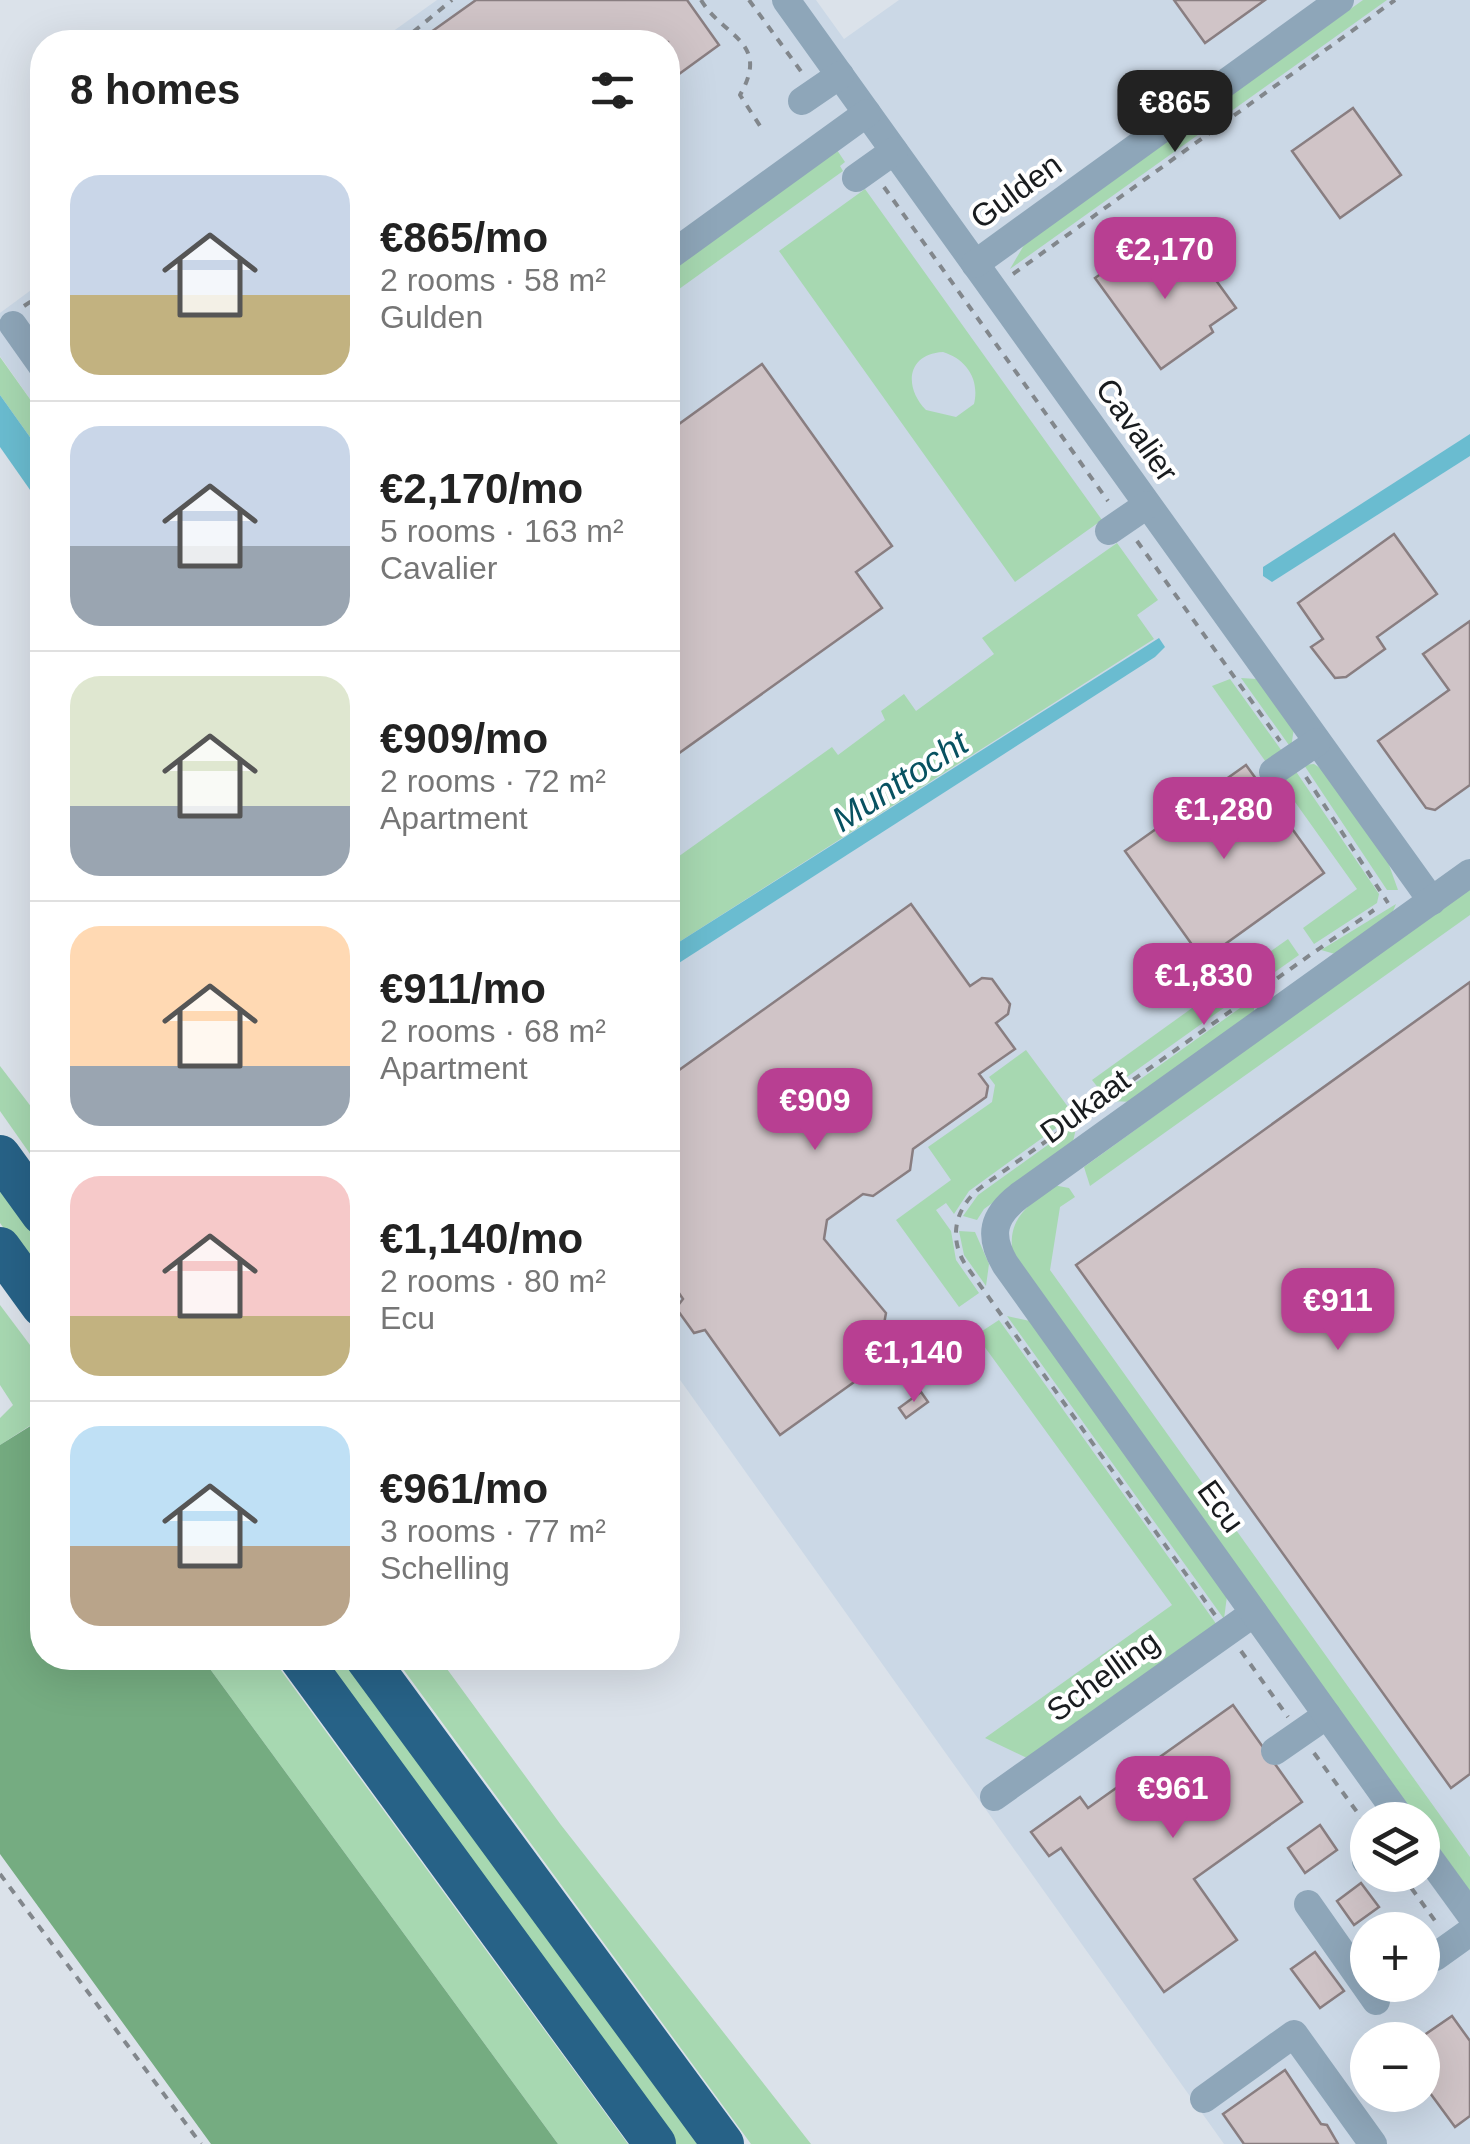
<!DOCTYPE html>
<html lang="en">
<head>
<meta charset="utf-8">
<style>
	:root { --surface:#fff; --page:#f6f6f6; --text:#222; --muted:#767676; --line:#e0e0e0; --accent:#b83f92 }
	body { margin:0; font-family:Helvetica,sans-serif; background:var(--page); color:var(--text); height:100vh; display:flex; flex-direction:column; font-size:38px; white-space:nowrap }
	* { box-sizing:border-box; margin:0 }
	p { font-size:32px; color:var(--muted) }
	.icon { flex:none; width:55px; height:55px; fill:none; stroke:currentColor; stroke-width:2; stroke-linecap:round; stroke-linejoin:round }
	.map { position:relative; flex:1; overflow:hidden }
	.drawer { position:absolute; left:30px; top:30px; width:650px; height:1640px; display:flex; flex-direction:column; background:var(--surface); border-radius:40px; box-shadow:0 10px 40px #0002 }
	.drawer>* { flex:none }
	.fabs { position:absolute; left:1350px; top:1802px; display:grid; gap:20px }
	.fabs a { display:grid; place-items:center; width:90px; height:90px; border-radius:50%; background:var(--surface); box-shadow:0 10px 40px #0002; font-size:50px }
	.price { position:absolute; translate:-50% -85px; padding:0 22px; border-radius:20px; background:var(--accent); color:#fff; font-size:32px; line-height:65px; filter:drop-shadow(0 2px 5px #0008) }
	.price::after { content:''; position:absolute; left:50%; top:60px; width:30px; height:22px; margin-left:-15px; background:inherit; clip-path:polygon(0 0,100% 0,50% 100%) }
	.price.active { background:#222; color:#fff }
	ul { padding:0; list-style:none }
	li { display:flex; align-items:center; gap:30px; height:250px; padding:0 40px }
	li+li { border-top:2px solid var(--line) }
	li span { display:grid; place-items:center; flex:none; width:280px; height:200px; border-radius:30px; color:#555 }
	li>.icon { margin-inline-start:auto }
	span .icon { width:120px; height:120px; fill:#fffc; stroke-width:1 }
	li b { font-size:42px }
	h2 { display:flex; justify-content:space-between; align-items:center; height:120px; padding:0 40px; font-size:42px }
	.map>svg:first-child { display:block }
	.built { fill:#cbd8e6; fill-rule:evenodd }
	.green { fill:#a7d8b1; fill-rule:evenodd }
	.forest { fill:#75ac81 }
	.water { fill:#6abcd0 }
	.building { fill:#d0c4c7; stroke:#897e81; stroke-width:2.5 }
	.lines { fill:none; stroke-linecap:round; stroke-linejoin:round }
	.path { stroke:#82878c; stroke-width:4; stroke-dasharray:8 8; stroke-linecap:butt }
	.minor { stroke:#8ea6b9; stroke-width:28 }
	.highway { stroke:#276287; stroke-width:42 }
	.labels { text-anchor:middle; stroke-width:8; stroke-linejoin:round; paint-order:stroke }
	.street-label { font-size:32px; fill:#191c1f; stroke:#fff }
	.water-label { font-size:35px; font-style:italic; fill:#085261; stroke:#fff }
</style>
</head>
<body>
<div class="map">
<svg width="1470" height="2144" viewBox="0 0 1470 2144">
	<rect width="100%" height="100%" fill="#dbe2ea"/>
	<g class="built">
		<path d="M437 0H816L844 39 899 0H1470V2144H1224L668 1363V42H378ZM1368 1820H1422V1875H1368ZM1368 1930H1422V1985H1368ZM1368 2040H1422V2095H1368Z"/>
		<path d="M42 282V416L0 356V313Z"/>
	</g>
	<g class="green">
		<path d="M1363 0H1387L1010 269 1027 240Z"/>
		<path d="M837 150 845 162 840 166 843 171 668 297V272Z"/>
		<path d="M865 189 1102 520 1015 582 779 251ZM943 352C966 359 980 379 974 404L956 417 926 410C904 388 906 354 943 352Z"/>
		<path d="M0 357 42 416V454L0 395Z"/>
		<path d="M1117 543 1158 600 1137 615 1154 639 668 949V864L832 747 838 755 885 720 881 711 904 694 916 711 994 654 982 638Z"/>
		<path d="M1241 678 1257 679 1294 728 1291 748Z"/>
		<path d="M1230 679 1284 754 1268 765 1212 686Z"/>
		<path d="M1314 764 1323 770 1388 862 1398 890H1387L1304 765Z"/>
		<path d="M1295 770 1379 894 1377 903 1314 944 1303 928 1357 889 1280 781Z"/>
		<path d="M1470 887V915L1090 1186 1084 1167Z"/>
		<path d="M1396 904 1391 916 1335 954 1321 950Z"/>
		<path d="M1288 939 1299 955 1265 979 1253 964Z"/>
		<path d="M1238 975 1249 990 1103 1094 1092 1080Z"/>
		<path d="M1254 998V1012L1134 1102 1110 1101Z"/>
		<path d="M1026 1050 1074 1115 969 1191 954 1214 946 1203 936 1210 951 1231 956 1260 979 1293 959 1307 896 1220 951 1180 928 1147 992 1102 995 1085 989 1077Z"/>
		<path d="M0 1066 42 1121V1171L0 1111Z"/>
		<path d="M1077 1124 1072 1146 984 1209 977 1220 963 1216 978 1195Z"/>
		<path d="M0 1180 42 1238V1281L0 1223Z"/>
		<path d="M1053 1185 1069 1188 1075 1197 1060 1207 1050 1270 1470 1857V1897L1423 1830 1422 1820H1415L1014 1260C1005 1221 1024 1209 1053 1185Z"/>
		<path d="M959 1231 975 1232 989 1264 986 1286 964 1255Z"/>
		<path d="M0 1305 42 1361V1440L31 1425 0 1445V1418L13 1405 0 1385Z"/>
		<path d="M1007 1316 1030 1321 1227 1596 1224 1619Z"/>
		<path d="M999 1320 1217 1625 1027 1758 985 1738 1172 1605 976 1335Z"/>
		<path d="M202 1658H272L628 2144H558Z"/>
		<path d="M317 1658H349L706 2144H673Z"/>
		<path d="M395 1658H439L561 1825 811 2144H751Z"/>
	</g>
	<path class="forest" d="M32 1425 42 1440V1658H202L558 2144H211L0 1854V1445Z"/>
	<g class="water">
		<path d="M0 395 42 454V507L0 447Z"/>
		<path d="M1470 434V456L1272 582 1263 576V567Z"/>
		<path d="M1159 638 1165 647 1155 657 668 970V949Z"/>
	</g>
	<g class="building">
		<path d="M476 0H687L719 45 668 82V42H417Z"/>
		<path d="M1174 0H1265L1205 43Z"/>
		<path d="M1353 108 1401 175 1340 218 1292 151Z"/>
		<path d="M1148 240 1176 280 1202 261 1236 308 1210 326 1213 332 1161 369 1095 278Z"/>
		<path d="M762 364 892 546 856 572 882 608 668 761V432Z"/>
		<path d="M1394 534 1437 594 1377 637 1385 649 1346 677 1335 678 1311 647 1323 639 1298 603Z"/>
		<path d="M1470 621V785L1435 810 1426 808 1378 741 1449 690 1423 654Z"/>
		<path d="M1246 765 1324 873 1203 960 1125 851Z"/>
		<path d="M911 904 970 986 982 978 992 979 1010 1004 1008 1014 996 1023 1015 1049 979 1074 988 1086 986 1097 913 1149 910 1170 873 1196 863 1194 827 1220 824 1239 886 1313 884 1324 861 1342 878 1365 780 1435 705 1330 694 1333 676 1308 683 1299 668 1277V1078Z"/>
		<path d="M1470 982V1774L1451 1788 1076 1265Z"/>
		<path d="M921 1392 928 1402 906 1418 899 1408Z"/>
		<path d="M1233 1705 1302 1802 1194 1879 1237 1940 1164 1992 1061 1848 1049 1856 1031 1832 1080 1797 1088 1808Z"/>
		<path d="M1320 1825 1337 1850 1305 1873 1288 1848Z"/>
		<path d="M1361 1883 1379 1907 1354 1925 1337 1901Z"/>
		<path d="M1315 1952 1344 1991 1320 2008 1291 1969Z"/>
		<path d="M1452 2016 1470 2041V2116L1455 2127 1422 2082V2040H1417Z"/>
		<path d="M1285 2070 1321 2124 1327 2125 1338 2144H1244L1223 2114Z"/>
	</g>
	<g class="lines">
		<g class="path">
			<path d="M701 0C723 37 771 41 740 95L762 129"/>
			<path d="M749 0 803 74"/>
			<path d="M401 42 452 0"/>
			<path d="M884 187 1108 501"/>
			<path d="M1013 274 1395 0"/>
			<path d="M24 306 42 294"/>
			<path d="M1137 541 1280 741"/>
			<path d="M1306 777 1388 903"/>
			<path d="M1215 1615 965 1264C947 1235 957 1204 984 1185L1374 910"/>
			<path d="M1241 1651 1288 1717"/>
			<path d="M1314 1753 1368 1827"/>
			<path d="M0 1874 201 2144"/>
			<path d="M1402 1875 1438 1925"/>
		</g>
		<g class="minor">
			<path d="M786 0 1432 901"/>
			<path d="M802 101 840 75"/>
			<path d="M856 178 894 151"/>
			<path d="M668 257 867 113"/>
			<path d="M975 264 1340 0"/>
			<path d="M13 325 42 366"/>
			<path d="M1109 531 1147 505"/>
			<path d="M1273 772 1317 742"/>
			<path d="M1275 1751 1327 1715"/>
			<path d="M994 1797 1254 1613"/>
			<path d="M1402 1820 1005 1264C988 1235 993 1216 1019 1196L1470 873"/>
			<path d="M1422 1848 1470 1914"/>
			<path d="M1366 1861 1368 1860"/>
			<path d="M1308 1904 1376 2001"/>
			<path d="M1435 1957 1470 1932"/>
			<path d="M1204 2099 1294 2034 1373 2144"/>
		</g>
		<g class="highway">
			<path d="M0 1156 42 1214"/>
			<path d="M0 1248 42 1306"/>
			<path d="M300 1658 655 2144"/>
			<path d="M366 1658 723 2144"/>
		</g>
	</g>
	<g class="labels">
		<g class="street-label">
			<text transform="translate(1016 191) rotate(-36)" y="11">Gulden</text>
			<text transform="translate(1137 430) rotate(55)" y="11">Cavalier</text>
			<text transform="translate(1085 1106) rotate(-36)" y="11">Dukaat</text>
			<text transform="translate(1221 1506) rotate(54)" y="11">Ecu</text>
			<text transform="translate(1103 1676) rotate(-36)" y="11">Schelling</text>
		</g>
		<g class="water-label">
			<text transform="translate(900 781) rotate(-33)" y="12">Munttocht</text>
		</g>
	</g>
</svg>
<div class="fabs">
<a><svg class="icon" aria-label="layers" viewBox="0 0 24 24"><path d="M12 4l9 5-9 5-9-5zM3 14l9 5 9-5"/></svg></a>
<a>+</a>
<a>−</a>
</div>
<b class="price active" style="left:1175px;top:155px">€865</b>
<b class="price" style="left:1165px;top:302px">€2,170</b>
<b class="price" style="left:1224px;top:862px">€1,280</b>
<b class="price" style="left:1204px;top:1028px">€1,830</b>
<b class="price" style="left:815px;top:1153px">€909</b>
<b class="price" style="left:1338px;top:1353px">€911</b>
<b class="price" style="left:914px;top:1405px">€1,140</b>
<b class="price" style="left:1173px;top:1841px">€961</b>
<section class="drawer">
<h2>8 homes<svg class="icon" aria-label="filters" viewBox="0 0 24 24"><path d="M4 7h16M4 17h16"/><circle cx="9" cy="7" r="2"/><circle cx="15" cy="17" r="2"/></svg></h2>
<ul>
<li><span style="background:linear-gradient(#c9d6e8 60%,#c2b280 0)"><svg class="icon" aria-label="home" viewBox="0 0 24 24"><path d="M3 11l9-7 9 7M6 9v11h12V9"/></svg></span><div><b>€865/mo</b><p>2 rooms · 58 m²</p><p>Gulden</p></div></li>
<li><span style="background:linear-gradient(#c9d6e8 60%,#9aa5b1 0)"><svg class="icon" aria-label="home" viewBox="0 0 24 24"><path d="M3 11l9-7 9 7M6 9v11h12V9"/></svg></span><div><b>€2,170/mo</b><p>5 rooms · 163 m²</p><p>Cavalier</p></div></li>
<li><span style="background:linear-gradient(#dfe7d0 65%,#9aa5b1 0)"><svg class="icon" aria-label="home" viewBox="0 0 24 24"><path d="M3 11l9-7 9 7M6 9v11h12V9"/></svg></span><div><b>€909/mo</b><p>2 rooms · 72 m²</p><p>Apartment</p></div></li>
<li><span style="background:linear-gradient(#ffd9b3 70%,#9aa5b1 0)"><svg class="icon" aria-label="home" viewBox="0 0 24 24"><path d="M3 11l9-7 9 7M6 9v11h12V9"/></svg></span><div><b>€911/mo</b><p>2 rooms · 68 m²</p><p>Apartment</p></div></li>
<li><span style="background:linear-gradient(#f6c9c9 70%,#c2b280 0)"><svg class="icon" aria-label="home" viewBox="0 0 24 24"><path d="M3 11l9-7 9 7M6 9v11h12V9"/></svg></span><div><b>€1,140/mo</b><p>2 rooms · 80 m²</p><p>Ecu</p></div></li>
<li><span style="background:linear-gradient(#bfe0f5 60%,#b9a48a 0)"><svg class="icon" aria-label="home" viewBox="0 0 24 24"><path d="M3 11l9-7 9 7M6 9v11h12V9"/></svg></span><div><b>€961/mo</b><p>3 rooms · 77 m²</p><p>Schelling</p></div></li>
</ul>
</section>
</div>
</body>
</html>
